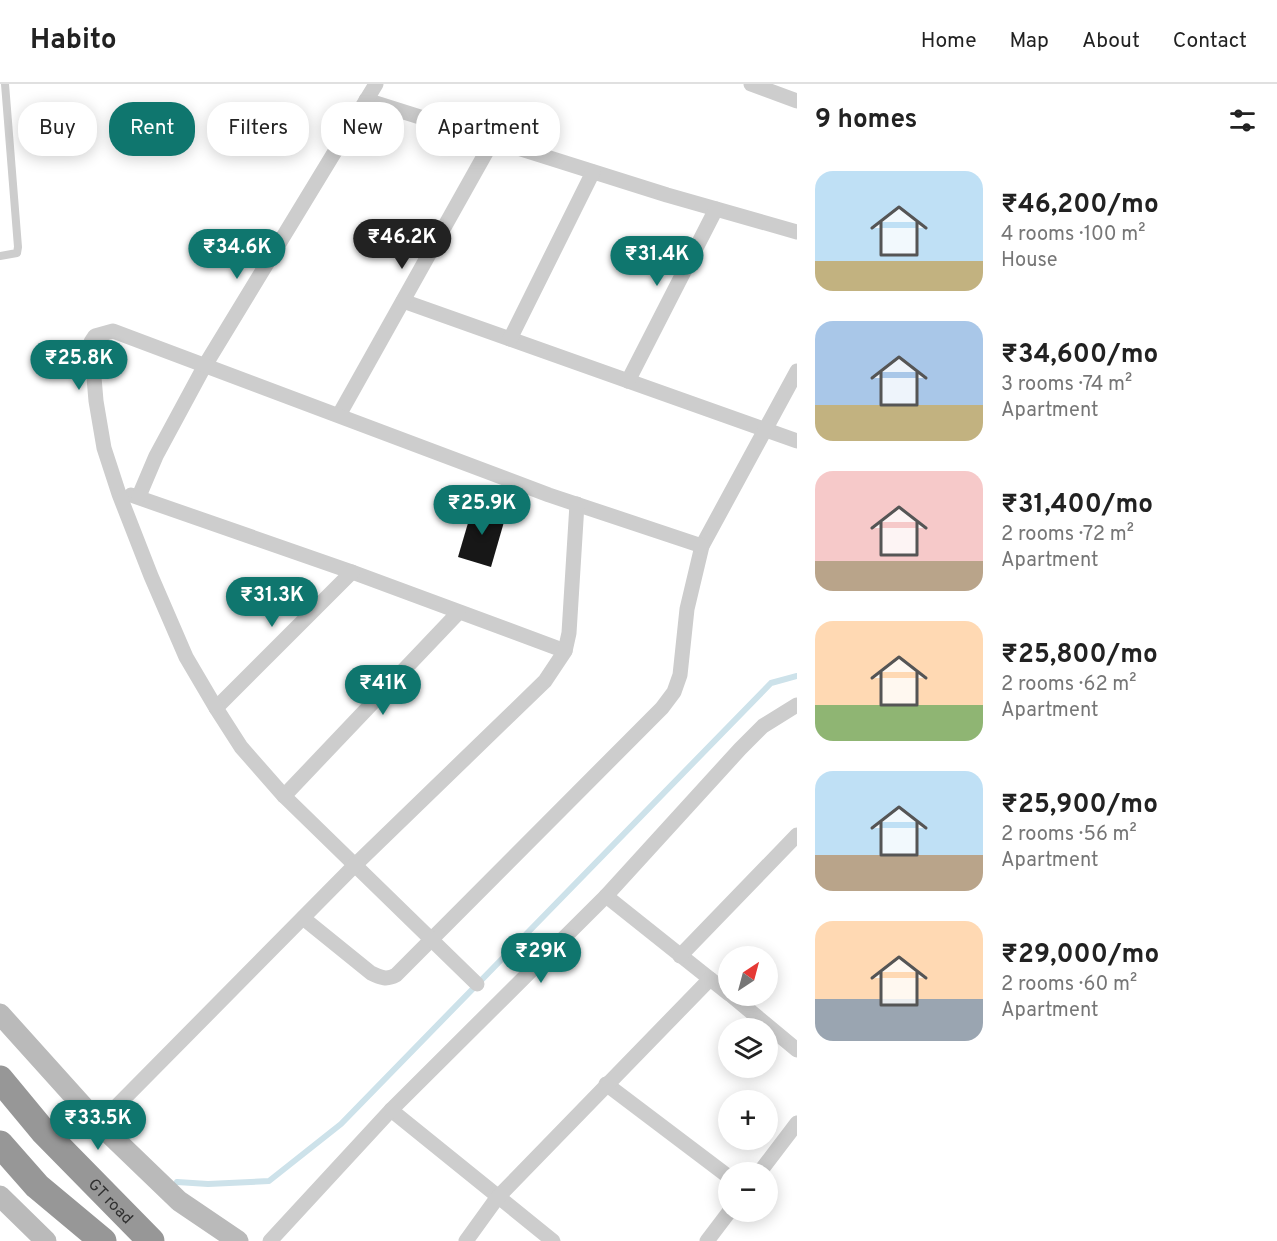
<!DOCTYPE html>
<html lang="en">
<head>
<meta charset="utf-8">
<style>
	:root { --surface:#fff; --page:#f2f2f2; --text:#222; --muted:#767676; --line:#e0e0e0; --accent:#0f766e }
	body { margin:0; font-family:Overpass,sans-serif; background:var(--page); color:var(--text); height:100vh; display:flex; flex-direction:column; font-size:22px; white-space:nowrap }
	* { box-sizing:border-box; margin:0 }
	p { font-size:20px; color:var(--muted) }
	.icon { flex:none; width:33px; height:33px; fill:none; stroke:currentColor; stroke-width:2; stroke-linecap:round; stroke-linejoin:round }
	.map { position:relative; flex:1; overflow:hidden }
	.panel { display:flex; flex-direction:column; background:var(--surface); width:480px }
	.panel>* { flex:none }
	.guide { position:absolute; left:18px; top:18px; width:570px; height:54px; display:flex; gap:12px }
	.needle { width:39px; rotate:36deg }
	.fabs { position:absolute; left:718px; top:862px; display:grid; gap:12px }
	.fabs a { display:grid; place-items:center; width:60px; height:60px; border-radius:50%; background:var(--surface); box-shadow:0 3px 15px #0003; font-size:30px }
	.price { position:absolute; translate:-50% -51px; padding:0 14px; border-radius:21px; background:var(--accent); color:#fff; font-size:20px; line-height:39px; filter:drop-shadow(0 2px 3px #0008) }
	.price::after { content:''; position:absolute; left:50%; top:36px; width:18px; height:14px; margin-left:-9px; background:inherit; clip-path:polygon(0 0,100% 0,50% 100%) }
	.price.selected { background:#222; color:#fff }
	ul { padding:0; list-style:none }
	li { display:flex; align-items:center; gap:18px; height:150px; padding:0 18px }
	li span { display:grid; place-items:center; flex:none; width:168px; height:120px; border-radius:18px; color:#555 }
	li>.icon { margin-inline-start:auto }
	span .icon { width:72px; height:72px; fill:#fffc; stroke-width:1 }
	li b { font-size:26px }
	h2 { display:flex; justify-content:space-between; align-items:center; height:72px; padding:0 18px; font-size:26px }
	.tag { padding:0 21px; border-radius:24px; background:var(--surface); box-shadow:0 3px 15px #0003; font-size:21px; line-height:54px }
	.tag.selected { background:var(--accent); color:#fff }
	header { display:flex; align-items:center; gap:36px; box-sizing:border-box; height:84px; padding:0 30px; background:var(--surface); border-bottom:2px solid var(--line) }
	header strong { font-size:28px }
	nav { display:flex; gap:33px; margin-inline-start:auto; font-size:21px }
	main { display:flex; flex:1; min-height:0 }
	.map>svg:first-child { display:block }
	.lines { fill:none; stroke-linecap:round; stroke-linejoin:round }
	.stream { stroke:#cde2ea; stroke-width:6 }
	.building { fill:#171717 }
	.lane { stroke:#cdcdcd; stroke-width:8 }
	.street { stroke:#cdcdcd; stroke-width:15 }
	.secondary { stroke:#bababa; stroke-width:21 }
	.highway { stroke:#979797; stroke-width:27 }
	.labels { text-anchor:middle; stroke-width:6; stroke-linejoin:round; paint-order:stroke }
	.street-label { font-size:16px; fill:#303030; stroke:#fff }
</style>
</head>
<body>
<header>
<strong>Habito</strong>
<nav><a>Home</a><a>Map</a><a>About</a><a>Contact</a></nav>
</header>
<main>
<div class="map">
<svg width="797" height="1157" viewBox="0 0 797 1157">
	<rect width="100%" height="100%" fill="#fff"/>
	<g class="lines">
		<path class="stream" d="M177 1098 208 1100 269 1097 341 1040 771 599 797 592"/>
	</g>
	<path class="building" d="M473 422 506 431 491 483 458 473Z"/>
	<g class="lines">
		<path class="lane" d="M0 172 17 169 18 163 5 0"/>
		<g class="street">
			<path d="M751 0 797 17"/>
			<path d="M366 16 667 111 797 148"/>
			<path d="M403 217 797 357"/>
			<path d="M510 255 593 88"/>
			<path d="M628 297 716 125"/>
			<path d="M339 331 493 56"/>
			<path d="M131 411 352 488 565 567"/>
			<path d="M139 412 156 372 204 283 376 0"/>
			<path d="M216 624 352 488"/>
			<path d="M284 712 458 529"/>
			<path d="M606 812 729 910"/>
			<path d="M303 834 371 889C381 894 387 896 396 891L662 624 674 608 680 591 687 525 702 462 797 287"/>
			<path d="M680 872 797 751"/>
			<path d="M477 900 284 712 241 663 216 624 186 573 151 492 119 410 104 364 96 317 91 258 95 252 113 247 549 411 702 462"/>
			<path d="M732 912 797 966"/>
			<path d="M606 1000 729 1093"/>
			<path d="M391 1026 553 1157"/>
			<path d="M99 1040 355 781 545 597 565 567 569 549 577 420"/>
			<path d="M759 1089 797 1039"/>
			<path d="M270 1157 391 1026 606 812 740 665 763 642 797 621"/>
			<path d="M466 1157 497 1114 710 895"/>
			<path d="M707 1157 729 1128"/>
		</g>
		<g class="secondary">
			<path d="M0 930 99 1040 179 1117 238 1157"/>
			<path d="M0 1112 46 1157"/>
		</g>
		<g class="highway">
			<path id="s1" d="M0 995 43 1047 151 1157"/>
			<path d="M0 1060 37 1102 103 1157"/>
		</g>
	</g>
	<g class="labels">
		<g class="street-label">
			<text dy="6" stroke="none"><textPath href="#s1" startOffset="165">GT road</textPath></text>
		</g>
	</g>
</svg>
<div class="fabs">
<a><svg class="needle" viewBox="-14 -14 28 28"><path d="M0-13l5 13h-10z" fill="#e53935"/><path d="M0 13l5-13h-10z" fill="#767676"/></svg></a>
<a><svg class="icon" aria-label="layers" viewBox="0 0 24 24"><path d="M12 4l9 5-9 5-9-5zM3 14l9 5 9-5"/></svg></a>
<a>+</a>
<a>−</a>
</div>
<b class="price selected" style="left:402px;top:186px">₹46.2K</b>
<b class="price" style="left:237px;top:196px">₹34.6K</b>
<b class="price" style="left:657px;top:203px">₹31.4K</b>
<b class="price" style="left:79px;top:307px">₹25.8K</b>
<b class="price" style="left:482px;top:452px">₹25.9K</b>
<b class="price" style="left:272px;top:544px">₹31.3K</b>
<b class="price" style="left:383px;top:632px">₹41K</b>
<b class="price" style="left:541px;top:900px">₹29K</b>
<b class="price" style="left:98px;top:1067px">₹33.5K</b>
<div class="guide">
<a class="tag">Buy</a>
<a class="tag selected">Rent</a>
<a class="tag">Filters</a>
<a class="tag">New</a>
<a class="tag">Apartment</a>
</div>
</div>
<section class="panel">
<h2>9 homes<svg class="icon" aria-label="filters" viewBox="0 0 24 24"><path d="M4 7h16M4 17h16"/><circle cx="9" cy="7" r="2"/><circle cx="15" cy="17" r="2"/></svg></h2>
<ul>
<li><span style="background:linear-gradient(#bfe0f5 75%,#c2b280 0)"><svg class="icon" aria-label="home" viewBox="0 0 24 24"><path d="M3 11l9-7 9 7M6 9v11h12V9"/></svg></span><div><b>₹46,200/mo</b><p>4 rooms · 100 m²</p><p>House</p></div></li>
<li><span style="background:linear-gradient(#a9c7e8 70%,#c2b280 0)"><svg class="icon" aria-label="home" viewBox="0 0 24 24"><path d="M3 11l9-7 9 7M6 9v11h12V9"/></svg></span><div><b>₹34,600/mo</b><p>3 rooms · 74 m²</p><p>Apartment</p></div></li>
<li><span style="background:linear-gradient(#f6c9c9 75%,#b9a48a 0)"><svg class="icon" aria-label="home" viewBox="0 0 24 24"><path d="M3 11l9-7 9 7M6 9v11h12V9"/></svg></span><div><b>₹31,400/mo</b><p>2 rooms · 72 m²</p><p>Apartment</p></div></li>
<li><span style="background:linear-gradient(#ffd9b3 70%,#8fb573 0)"><svg class="icon" aria-label="home" viewBox="0 0 24 24"><path d="M3 11l9-7 9 7M6 9v11h12V9"/></svg></span><div><b>₹25,800/mo</b><p>2 rooms · 62 m²</p><p>Apartment</p></div></li>
<li><span style="background:linear-gradient(#bfe0f5 70%,#b9a48a 0)"><svg class="icon" aria-label="home" viewBox="0 0 24 24"><path d="M3 11l9-7 9 7M6 9v11h12V9"/></svg></span><div><b>₹25,900/mo</b><p>2 rooms · 56 m²</p><p>Apartment</p></div></li>
<li><span style="background:linear-gradient(#ffd9b3 65%,#9aa5b1 0)"><svg class="icon" aria-label="home" viewBox="0 0 24 24"><path d="M3 11l9-7 9 7M6 9v11h12V9"/></svg></span><div><b>₹29,000/mo</b><p>2 rooms · 60 m²</p><p>Apartment</p></div></li>
</ul>
</section>
</main>
</body>
</html>
